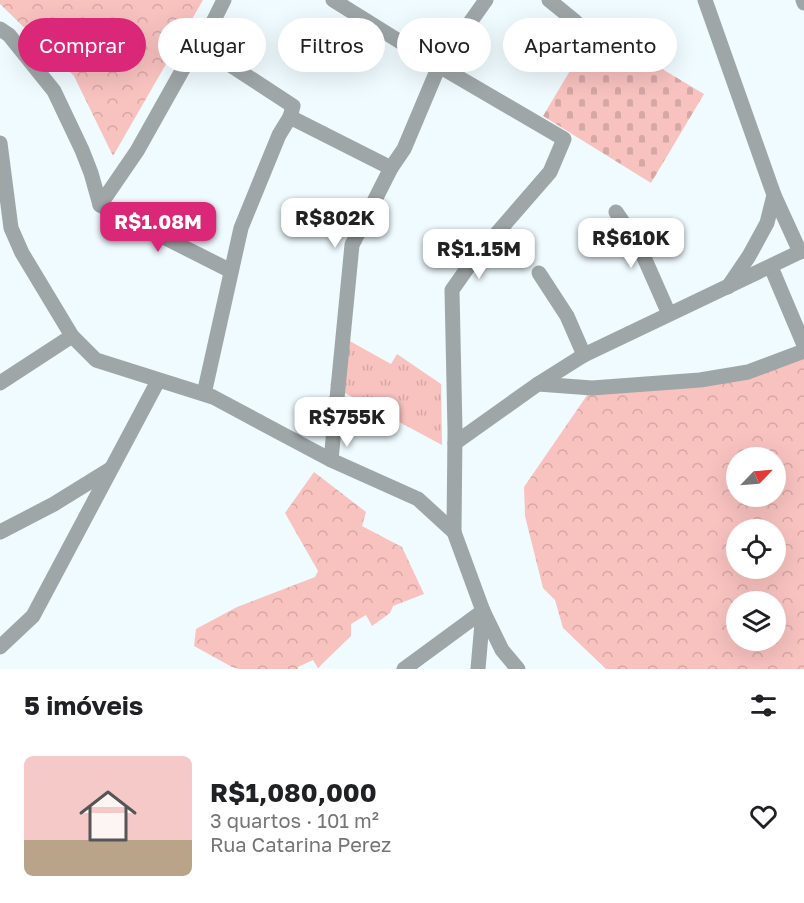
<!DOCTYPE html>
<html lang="pt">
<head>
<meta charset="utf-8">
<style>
	:root { --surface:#fff; --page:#f6f6f6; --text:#202124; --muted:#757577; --accent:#db2777 }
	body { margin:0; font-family:"Golos Text",sans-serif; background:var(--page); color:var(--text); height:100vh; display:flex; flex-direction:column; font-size:22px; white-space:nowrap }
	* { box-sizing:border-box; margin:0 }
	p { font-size:20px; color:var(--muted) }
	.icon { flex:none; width:33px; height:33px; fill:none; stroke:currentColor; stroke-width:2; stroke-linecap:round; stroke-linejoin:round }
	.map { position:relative; height:669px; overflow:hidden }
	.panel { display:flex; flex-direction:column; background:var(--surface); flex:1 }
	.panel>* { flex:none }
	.top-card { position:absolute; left:18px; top:18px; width:768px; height:54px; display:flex; gap:12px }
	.needle { width:39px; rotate:65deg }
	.controls { position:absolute; left:726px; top:447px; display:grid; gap:12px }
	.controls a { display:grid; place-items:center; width:60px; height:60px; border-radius:50%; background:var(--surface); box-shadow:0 6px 24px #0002; font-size:30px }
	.price { position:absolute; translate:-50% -51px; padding:0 14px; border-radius:12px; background:#fff; color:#222; font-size:20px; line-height:39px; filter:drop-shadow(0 2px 3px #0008) }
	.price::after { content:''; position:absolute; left:50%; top:36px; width:18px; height:14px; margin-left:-9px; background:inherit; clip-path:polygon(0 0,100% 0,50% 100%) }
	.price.selected { background:var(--accent); color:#fff }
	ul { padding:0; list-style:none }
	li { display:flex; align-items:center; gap:18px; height:150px; padding:0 24px }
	li span { display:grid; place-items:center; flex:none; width:168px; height:120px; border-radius:9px; color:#555 }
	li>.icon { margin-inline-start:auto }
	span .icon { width:72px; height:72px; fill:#fffc; stroke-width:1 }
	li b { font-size:26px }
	h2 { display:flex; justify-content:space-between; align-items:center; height:72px; padding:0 24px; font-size:26px }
	.tag { padding:0 21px; border-radius:27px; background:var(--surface); box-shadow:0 6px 24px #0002; font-size:21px; line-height:54px }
	.tag.selected { background:var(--accent); color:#fff }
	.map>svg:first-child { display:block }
	.grass { fill:url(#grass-tufts) }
	.forest { fill:url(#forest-crowns); fill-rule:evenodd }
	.cemetery { fill:url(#cemetery-stones) }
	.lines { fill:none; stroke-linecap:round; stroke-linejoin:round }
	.minor { stroke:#9fa6a7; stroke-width:15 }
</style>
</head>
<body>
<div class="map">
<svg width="804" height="669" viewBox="0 0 804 669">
	<defs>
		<pattern id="grass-tufts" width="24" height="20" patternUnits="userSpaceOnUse" patternTransform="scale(1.5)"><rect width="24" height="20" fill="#f8c2bf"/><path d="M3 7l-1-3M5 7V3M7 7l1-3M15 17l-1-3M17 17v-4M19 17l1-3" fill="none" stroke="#d5a7a5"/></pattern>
		<pattern id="forest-crowns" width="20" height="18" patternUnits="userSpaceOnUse" patternTransform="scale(1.5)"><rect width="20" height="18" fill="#f8c2bf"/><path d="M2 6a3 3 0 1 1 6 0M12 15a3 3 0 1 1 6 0" fill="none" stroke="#d5a7a5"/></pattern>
		<pattern id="cemetery-stones" width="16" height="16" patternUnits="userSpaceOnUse" patternTransform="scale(1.5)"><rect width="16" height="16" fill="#f8c2bf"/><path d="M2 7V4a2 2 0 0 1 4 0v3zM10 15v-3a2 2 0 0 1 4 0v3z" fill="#d5a7a5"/></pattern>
	</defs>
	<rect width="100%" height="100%" fill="#f0fbff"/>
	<path class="grass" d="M348 340 391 364 397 354 441 384 442 445 330 385Z"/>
	<g class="forest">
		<path d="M0 0H203L113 156 74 76 0 4Z"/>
		<path d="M804 349V669H606L563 628 555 600 543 588 525 516 524 487 592 388 700 380ZM736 458H776V496H736ZM736 530H776V568H736ZM736 602H776V640H736Z"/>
		<path d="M314 472 366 512 362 526 402 547 424 594 393 606 390 613 372 626 366 615 351 624V636L318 668 313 660 298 667V669H239L232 667 194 646 196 629 237 607 315 577 318 571 285 513Z"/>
	</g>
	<path class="cemetery" d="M595 29 704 94 651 183 543 116Z"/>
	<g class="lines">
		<g class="minor">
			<path d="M333 0 439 66 564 139 550 172 471 263 452 290 455 431 454 532"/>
			<path d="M549 0 576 22"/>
			<path d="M705 0 774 195 800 252"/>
			<path d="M803 0 804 3"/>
			<path d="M0 29 9 35 54 91 82 150 91 173 100 205 137 151 183 69 201 46 224 0"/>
			<path d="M201 46 293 106 290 117 279 135 241 228 204 394"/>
			<path d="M290 117 391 168"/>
			<path d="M0 143 11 228 22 253 72 336 96 360 213 397 331 460 418 499 454 532 483 611 502 650 518 669"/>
			<path d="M100 205 231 271"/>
			<path d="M616 212 639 246 669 314"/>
			<path d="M771 267 804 345"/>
			<path d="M539 273 567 316 584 355"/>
			<path d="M728 287 749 256 767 223 774 195"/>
			<path d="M0 383 72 336"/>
			<path d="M538 384 592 388 700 380 748 372 804 351"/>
			<path d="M455 443 538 384 584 355 804 250"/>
			<path d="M331 460 352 245 391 168 404 149 439 66 486 0"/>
			<path d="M0 532 54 504 109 470"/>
			<path d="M0 647 33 616 158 381"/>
			<path d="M404 669 483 611"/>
			<path d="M478 669 483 611"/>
		</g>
	</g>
</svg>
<div class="controls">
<a><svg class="needle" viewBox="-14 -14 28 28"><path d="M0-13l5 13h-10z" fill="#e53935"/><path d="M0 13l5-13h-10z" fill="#757577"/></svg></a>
<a><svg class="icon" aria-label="locate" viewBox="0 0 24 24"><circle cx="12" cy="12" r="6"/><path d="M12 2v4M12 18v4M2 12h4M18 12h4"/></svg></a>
<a><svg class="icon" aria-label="layers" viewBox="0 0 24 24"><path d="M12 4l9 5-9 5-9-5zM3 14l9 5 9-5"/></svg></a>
</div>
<b class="price" style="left:335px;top:249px">R$802K</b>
<b class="price selected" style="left:158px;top:253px">R$1.08M</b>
<b class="price" style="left:631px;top:269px">R$610K</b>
<b class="price" style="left:479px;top:280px">R$1.15M</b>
<b class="price" style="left:347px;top:448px">R$755K</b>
<div class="top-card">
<a class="tag selected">Comprar</a>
<a class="tag">Alugar</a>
<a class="tag">Filtros</a>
<a class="tag">Novo</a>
<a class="tag">Apartamento</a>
</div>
</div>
<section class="panel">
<h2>5 imóveis<svg class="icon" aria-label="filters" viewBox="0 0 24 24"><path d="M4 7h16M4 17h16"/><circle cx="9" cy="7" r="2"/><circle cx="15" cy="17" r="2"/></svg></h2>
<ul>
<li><span style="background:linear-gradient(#f6c9c9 70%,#b9a48a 0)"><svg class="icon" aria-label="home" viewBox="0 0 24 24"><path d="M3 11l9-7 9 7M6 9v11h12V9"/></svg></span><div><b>R$1,080,000</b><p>3 quartos · 101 m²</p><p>Rua Catarina Perez</p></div><svg class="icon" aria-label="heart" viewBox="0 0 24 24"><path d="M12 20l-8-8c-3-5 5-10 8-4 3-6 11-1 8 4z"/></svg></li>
</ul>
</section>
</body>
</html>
